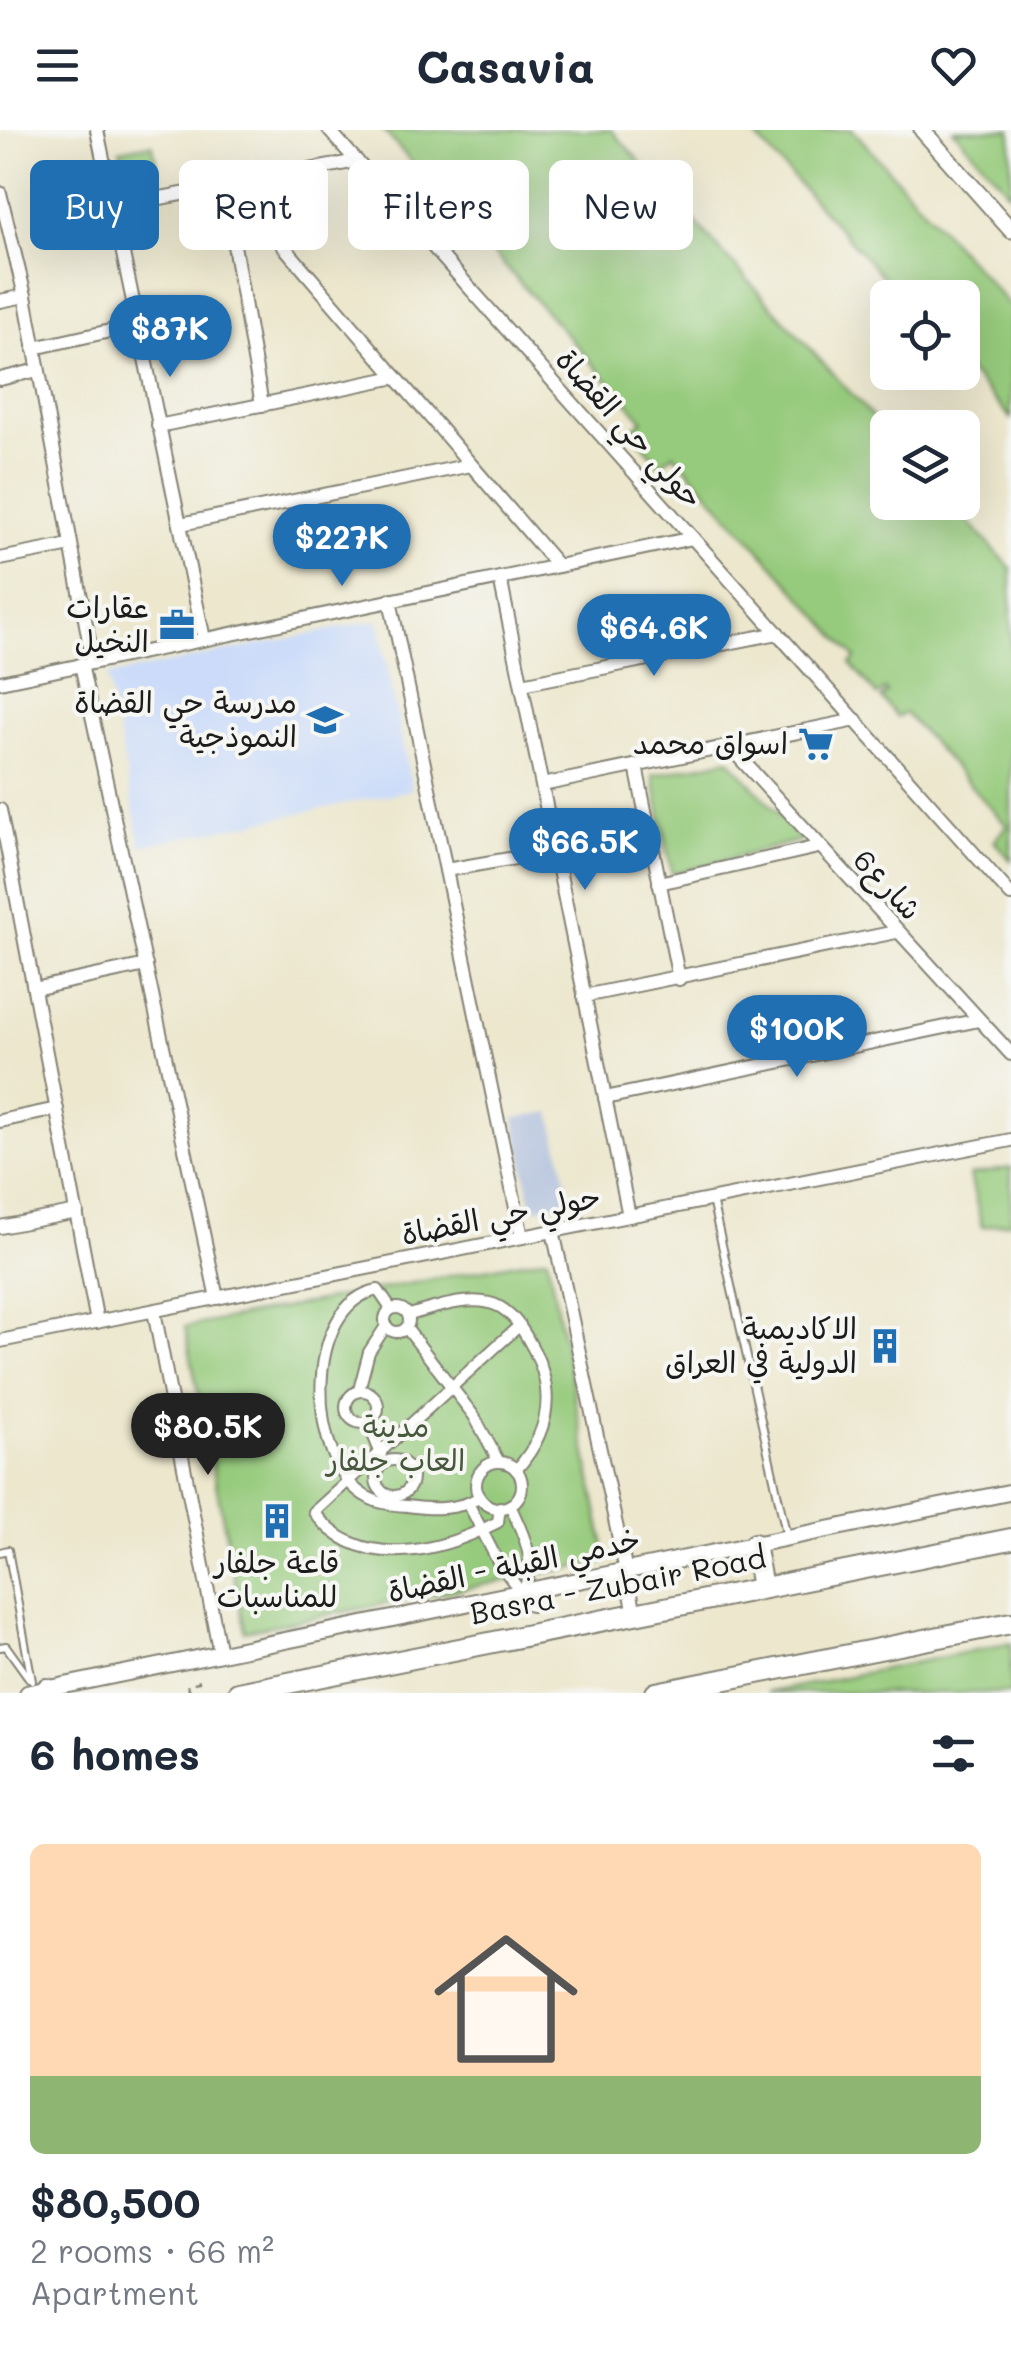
<!DOCTYPE html>
<html lang="en">
<head>
<meta charset="utf-8">
<style>
	:root { --surface:#fff; --page:#f6f6f7; --text:#1f2937; --muted:#747a83; --accent:#1f6fb2 }
	body { margin:0; font-family:Mali,"Playpen Sans Arabic",sans-serif; background:var(--page); color:var(--text); height:100vh; display:flex; flex-direction:column; font-size:38px; white-space:nowrap }
	* { box-sizing:border-box; margin:0 }
	p { font-size:32px; color:var(--muted) }
	.icon { flex:none; width:55px; height:55px; fill:none; stroke:currentColor; stroke-width:2; stroke-linecap:round; stroke-linejoin:round }
	.map { position:relative; height:1563px; overflow:hidden }
	.drawer { display:flex; flex-direction:column; background:var(--surface); flex:1 }
	.drawer>* { flex:none }
	.top-card { position:absolute; left:30px; top:30px; width:952px; height:90px; display:flex; gap:20px }
	.controls { position:absolute; left:870px; top:150px; display:grid; gap:20px }
	.controls a { display:grid; place-items:center; width:110px; height:110px; border-radius:15px; background:var(--surface); box-shadow:0 10px 40px #0002; font-size:50px }
	.price { position:absolute; translate:-50% -85px; padding:0 22px; border-radius:35px; background:var(--accent); color:#fff; font-size:32px; line-height:65px; filter:drop-shadow(0 2px 5px #0008) }
	.price::after { content:''; position:absolute; left:50%; top:60px; width:30px; height:22px; margin-left:-15px; background:inherit; clip-path:polygon(0 0,100% 0,50% 100%) }
	.price.active { background:#222; color:#fff }
	ul { padding:0; list-style:none }
	li { display:grid; align-content:center; gap:20px; height:530px; padding:0 30px }
	li span { display:grid; place-items:center; height:310px; border-radius:15px; color:#555 }
	li>.icon { margin-inline-start:auto }
	span .icon { width:180px; height:180px; fill:#fffc; stroke-width:1 }
	li b { font-size:42px }
	h2 { display:flex; justify-content:space-between; align-items:center; height:120px; padding:0 30px; font-size:42px }
	.tag { padding:0 35px; border-radius:15px; background:var(--surface); box-shadow:0 10px 40px #0002; font-size:35px; line-height:90px }
	.tag.active { background:var(--accent); color:#fff }
	header { display:flex; justify-content:space-between; align-items:center; height:130px; padding:0 30px; background:var(--surface); font-size:45px; font-weight:700 }
	.map>svg:first-child { display:block }
	.built { fill:#cbdbf9 }
	.industrial { fill:#b7c5de }
	.green { fill:#96ca7b; stroke:#59734c; stroke-width:2.5 }
	.lines { fill:none; stroke-linecap:round; stroke-linejoin:round }
	.service-casing { stroke:#848274; stroke-width:10 }
	.pedestrian-casing { stroke:#848274; stroke-width:14 }
	.minor-casing { stroke:#848274; stroke-width:16 }
	.tertiary-casing { stroke:#848274; stroke-width:19 }
	.trunk-casing { stroke:#848274; stroke-width:24 }
	.path { stroke:#848274; stroke-width:2.5; stroke-dasharray:8 8; stroke-linecap:butt }
	.service { stroke:#fff; stroke-width:6 }
	.pedestrian { stroke:#fff; stroke-width:10 }
	.minor { stroke:#fff; stroke-width:12 }
	.tertiary { stroke:#fff; stroke-width:15 }
	.trunk { stroke:#fff; stroke-width:20 }
	.labels { text-anchor:middle; stroke-width:8; stroke-linejoin:round; paint-order:stroke }
	.street-label { font-size:30px; fill:#1c1c1c; stroke:#f6f6f2 }
	.poi-label { font-size:30px; fill:#1c1c1c; stroke:#f6f6f2; text-anchor:end }
	.park-label { font-size:30px; fill:#47593d; stroke:#f6f6f2 }
</style>
</head>
<body>
<header><svg class="icon" aria-label="menu" viewBox="0 0 24 24"><path d="M4 6h16M4 12h16M4 18h16"/></svg>Casavia<svg class="icon" aria-label="heart" viewBox="0 0 24 24"><path d="M12 20l-8-8c-3-5 5-10 8-4 3-6 11-1 8 4z"/></svg></header>
<div class="map">
<svg width="1011" height="1563" viewBox="0 0 1011 1563">
	<rect width="100%" height="100%" fill="#f6f6f2"/>
	<filter id="ink" filterUnits="userSpaceOnUse"><feTurbulence type="fractalNoise" baseFrequency=".01" numOctaves="2"/><feDisplacementMap in="SourceGraphic" scale="20" xChannelSelector="R" yChannelSelector="G"/><feConvolveMatrix kernelMatrix="1 2 1 2 8 2 1 2 1" color-interpolation-filters="sRGB"/></filter>
	<filter id="wash" filterUnits="userSpaceOnUse"><feTurbulence type="fractalNoise" baseFrequency=".0048" numOctaves="4" result="noise"/><feDisplacementMap in="SourceGraphic" scale="40" xChannelSelector="R" yChannelSelector="G"/><feGaussianBlur stdDeviation="2.25" result="paint"/><feColorMatrix in="noise" values="0 0 0 0 0 0 0 0 0 0 0 0 0 0 0 0 0 1.4 0 .05"/><feComposite in="paint" operator="in"/></filter>
	<g filter="url(#wash)">
		<rect width="100%" height="100%" fill="#ece7cd"/>
		<path class="built" d="M378 490 412 660 141 716 107 546Z"/>
		<path class="industrial" d="M551 982 571 1071 532 1079 515 988Z"/>
		<g class="green">
			<path d="M383 0H611L887 303 888 372 951 373 1011 438V730L994 711 1007 696 905 583 897 587 881 568 887 563 885 560 877 565 851 534 856 528 674 324 659 335 632 300 643 290Z"/>
			<path d="M750 0H853L1011 177V288L963 235 962 168 901 167Z"/>
			<path d="M953 0H1011V64L959 6Z"/>
			<path d="M152 14 160 49 128 55 120 20Z"/>
			<path d="M635 479 646 519 616 523 607 485Z"/>
			<path d="M729 629 802 710 672 744 653 645Z"/>
			<path d="M1011 1038V1092L982 1097 970 1045Z"/>
			<path d="M547 1127 607 1431 245 1501 185 1197Z"/>
			<path d="M1011 1513V1563H766Z"/>
		</g>
	</g>
	<g filter="url(#ink)">
		<g class="lines">
			<defs>
				<g id="service">
					<path d="M712 1070 787 1407"/>
					<path d="M0 1422 8 1420 32 1551"/>
					<path d="M0 1517 6 1516 29 1548"/>
				</g>
				<g id="pedestrian">
					<circle cx="397" cy="1190" r="12"/>
					<path d="M391 1179 378 1160C303 1173 305 1336 369 1368 380 1374 395 1375 407 1376 429 1379 447 1380 468 1373"/>
					<path d="M409 1185C434 1178 475 1163 500 1177 514 1185 523 1200 530 1213 556 1258 552 1300 516 1340"/>
					<path d="M407 1199 474 1286 499 1332"/>
					<path d="M359 1260 369 1222 386 1196"/>
					<circle cx="362" cy="1277" r="16"/>
					<path d="M368 1292 381 1324"/>
					<circle cx="394" cy="1348" r="18"/>
					<circle cx="499" cy="1355" r="23"/>
					<path d="M474 1370 468 1373 497 1430 531 1476"/>
					<path d="M510 1375C523 1405 538 1428 523 1462"/>
					<path d="M500 1377 498 1392C440 1422 359 1443 314 1382L520 1195"/>
				</g>
				<g id="minor">
					<path d="M97 0 204 509"/>
					<path d="M329 0 1011 765"/>
					<path d="M232 56 558 436"/>
					<path d="M224 58 262 275"/>
					<path d="M0 63 25 166 93 532"/>
					<path d="M113 77 357 31"/>
					<path d="M0 171 25 166"/>
					<path d="M34 218 137 195"/>
					<path d="M0 249 38 240"/>
					<path d="M158 296 396 247"/>
					<path d="M181 394 471 335"/>
					<path d="M0 429 71 415"/>
					<path d="M500 448 629 1086"/>
					<path d="M390 470 522 1107"/>
					<path d="M81 534 217 1168"/>
					<path d="M0 552 693 408"/>
					<path d="M522 554 778 503"/>
					<path d="M729 616 1011 924"/>
					<path d="M636 636 679 849"/>
					<path d="M542 655 856 590"/>
					<path d="M0 680 97 1192"/>
					<path d="M446 740 555 721"/>
					<path d="M659 753 818 717"/>
					<path d="M34 859 146 835"/>
					<path d="M584 866 896 802"/>
					<path d="M605 968 979 890"/>
					<path d="M0 991 57 979"/>
					<path d="M0 1097 77 1082"/>
					<path d="M553 1101 635 1483"/>
					<path d="M154 1181 220 1524"/>
					<path d="M0 1211 1011 1010"/>
				</g>
				<g id="tertiary">
					<path d="M922 0 1011 100"/>
					<path d="M28 1563 1011 1362"/>
				</g>
				<g id="trunk">
					<path d="M754 1414 762 1457"/>
					<path d="M47 1559 48 1563"/>
					<path d="M238 1563 1011 1409"/>
					<path d="M656 1563 1011 1493"/>
				</g>
			</defs>
			<use href="#service" class="service-casing"/>
			<use href="#pedestrian" class="pedestrian-casing"/>
			<use href="#minor" class="minor-casing"/>
			<use href="#tertiary" class="tertiary-casing"/>
			<use href="#trunk" class="trunk-casing"/>
			<path class="path" d="M189 1563 187 1554 199 1552 198 1545"/>
			<use href="#service" class="service"/>
			<use href="#pedestrian" class="pedestrian"/>
			<use href="#minor" class="minor"/>
			<use href="#tertiary" class="tertiary"/>
			<use href="#trunk" class="trunk"/>
		</g>
	</g>
	<defs>
		<symbol id="office-bare" viewBox="-9 -9 18 18"><path d="M-6-3h4V-5.5h4V-3h4V5H-6ZM-1-4.5V-3h2v-1.5ZM-6 0V1H6V0Z" fill="#1f6fb2" stroke="#f6f6f2" stroke-width="2.5" paint-order="stroke"/></symbol>
		<symbol id="school-bare" viewBox="-9 -9 18 18"><path d="M0-5L7-2L0 1L-7-2ZM-4 1L0 2.5L4 1V4Q0 6-4 4Z" fill="#1f6fb2" stroke="#f6f6f2" stroke-width="2.5" paint-order="stroke"/></symbol>
		<symbol id="supermarket-bare" viewBox="-9 -9 18 18"><path d="M-6-5.5h2.5l.6 2H6L4.5 2H-2.5L-4.4-4H-6ZM-1.5 3.2a1.3 1.3 0 1 0 .1 0ZM3 3.2a1.3 1.3 0 1 0 .1 0Z" fill="#1f6fb2" stroke="#f6f6f2" stroke-width="2.5" paint-order="stroke"/></symbol>
		<symbol id="building-bare" viewBox="-9 -9 18 18"><path d="M-4-6H4V6H1V3H-1V6H-4ZM-2.5-4.3h1.7v1.8h-1.7ZM.8-4.3h1.7v1.8H.8ZM-2.5-1h1.7V.8h-1.7ZM.8-1h1.7V.8H.8Z" fill="#1f6fb2" stroke="#f6f6f2" stroke-width="2.5" paint-order="stroke"/></symbol>
	</defs>
	<g fill-rule="evenodd">
		<use href="#office-bare" x="152" y="470" width="50" height="50"/>
		<use href="#school-bare" x="300" y="565" width="50" height="50"/>
		<use href="#supermarket-bare" x="791" y="589" width="50" height="50"/>
		<use href="#building-bare" x="860" y="1191" width="50" height="50"/>
		<use href="#building-bare" x="252" y="1366" width="50" height="50"/>
	</g>
	<g class="labels">
		<g class="street-label">
			<text transform="translate(629 299) rotate(48)" y="10">حولي حي القضاة</text>
			<text transform="translate(887 755) rotate(47)" y="10">شارع6</text>
			<text transform="translate(501 1086) rotate(-11)" y="10">حولي حي القضاة</text>
			<text transform="translate(514 1436) rotate(-12)" y="10">خدمي القبلة - القضاة</text>
			<text transform="translate(618 1456) rotate(-11)" y="10">Basra - Zubair Road</text>
		</g>
		<g class="poi-label">
			<text x="149" y="488">عقارات<tspan x="149" dy="34">النخيل</tspan></text>
			<text x="297" y="583">مدرسة حي القضاة<tspan x="297" dy="34">النموذجية</tspan></text>
			<text x="788" y="624">اسواق محمد</text>
			<text x="857" y="1209">الاكاديمية<tspan x="857" dy="34">الدولية في العراق</tspan></text>
			<text x="277" y="1443" text-anchor="middle">قاعة جلفار<tspan x="277" dy="34">للمناسبات</tspan></text>
		</g>
		<g class="park-label">
			<text x="396" y="1307">مدينة<tspan x="396" dy="34">العاب جلفار</tspan></text>
		</g>
	</g>
</svg>
<div class="controls">
<a><svg class="icon" aria-label="locate" viewBox="0 0 24 24"><circle cx="12" cy="12" r="6"/><path d="M12 2v4M12 18v4M2 12h4M18 12h4"/></svg></a>
<a><svg class="icon" aria-label="layers" viewBox="0 0 24 24"><path d="M12 4l9 5-9 5-9-5zM3 14l9 5 9-5"/></svg></a>
</div>
<b class="price" style="left:170px;top:250px">$87K</b>
<b class="price" style="left:342px;top:459px">$227K</b>
<b class="price" style="left:654px;top:549px">$64.6K</b>
<b class="price" style="left:585px;top:763px">$66.5K</b>
<b class="price" style="left:797px;top:950px">$100K</b>
<b class="price active" style="left:208px;top:1348px">$80.5K</b>
<div class="top-card">
<a class="tag active">Buy</a>
<a class="tag">Rent</a>
<a class="tag">Filters</a>
<a class="tag">New</a>
</div>
</div>
<section class="drawer">
<h2>6 homes<svg class="icon" aria-label="filters" viewBox="0 0 24 24"><path d="M4 7h16M4 17h16"/><circle cx="9" cy="7" r="2"/><circle cx="15" cy="17" r="2"/></svg></h2>
<ul>
<li><span style="background:linear-gradient(#ffd9b3 75%,#8fb573 0)"><svg class="icon" aria-label="home" viewBox="0 0 24 24"><path d="M3 11l9-7 9 7M6 9v11h12V9"/></svg></span><div><b>$80,500</b><p>2 rooms · 66 m²</p><p>Apartment</p></div></li>
</ul>
</section>
</body>
</html>
